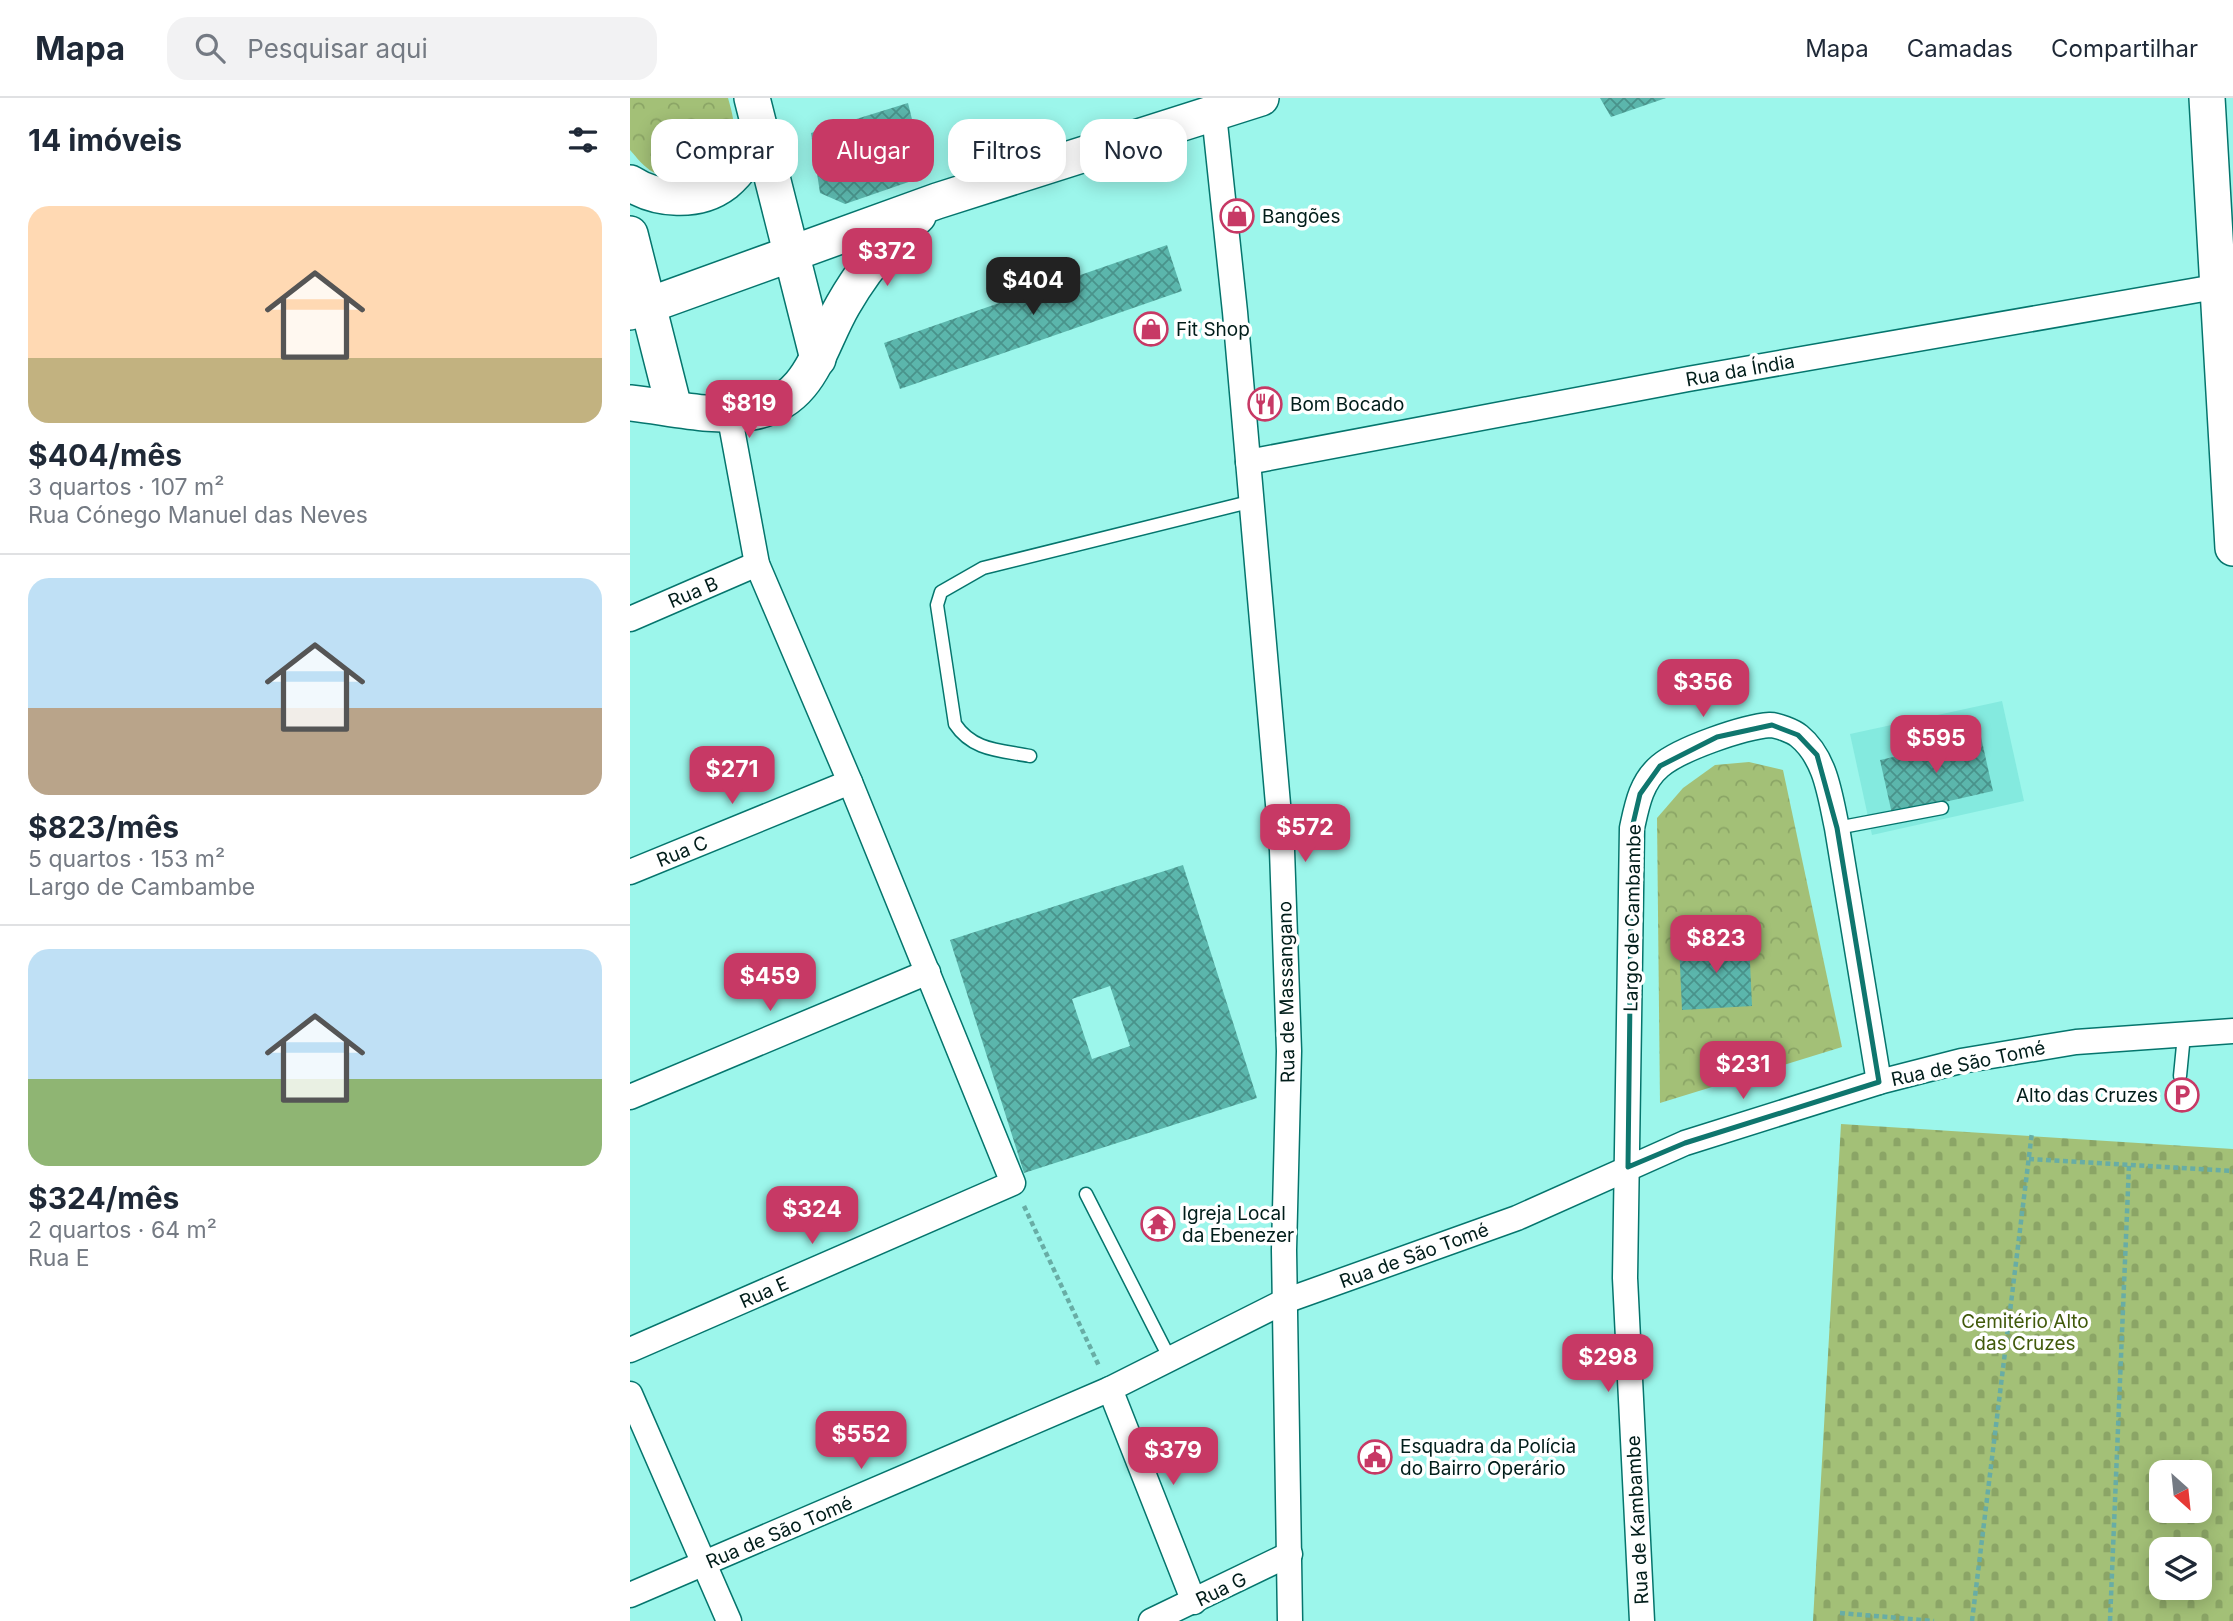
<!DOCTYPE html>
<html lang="pt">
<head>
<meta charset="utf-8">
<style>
	:root { --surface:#fff; --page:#f2f2f3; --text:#1f2937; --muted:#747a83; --line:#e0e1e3; --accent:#c73965 }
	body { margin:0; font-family:Inter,sans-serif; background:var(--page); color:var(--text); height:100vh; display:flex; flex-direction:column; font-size:26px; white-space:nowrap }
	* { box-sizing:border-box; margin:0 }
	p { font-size:23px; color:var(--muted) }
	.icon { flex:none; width:38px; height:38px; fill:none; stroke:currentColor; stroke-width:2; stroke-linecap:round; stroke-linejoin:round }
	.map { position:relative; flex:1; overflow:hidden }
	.sheet { display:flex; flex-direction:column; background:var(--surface); width:630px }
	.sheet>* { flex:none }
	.hud { position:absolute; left:21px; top:21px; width:665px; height:63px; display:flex; gap:14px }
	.needle { width:46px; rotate:153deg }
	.tools { position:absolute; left:1519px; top:1362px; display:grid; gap:14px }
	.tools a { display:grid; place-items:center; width:63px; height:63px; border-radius:14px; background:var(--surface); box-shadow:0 4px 18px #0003; font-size:35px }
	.price { position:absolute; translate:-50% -60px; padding:0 16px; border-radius:14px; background:var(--accent); color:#fff; font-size:23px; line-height:46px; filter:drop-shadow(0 2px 4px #0008) }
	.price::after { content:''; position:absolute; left:50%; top:42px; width:21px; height:16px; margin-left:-10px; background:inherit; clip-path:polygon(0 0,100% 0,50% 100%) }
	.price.active { background:#222; color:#fff }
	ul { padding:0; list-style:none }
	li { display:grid; align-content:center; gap:14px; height:371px; padding:0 28px }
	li+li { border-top:2px solid var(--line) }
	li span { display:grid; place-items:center; height:217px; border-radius:21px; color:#555 }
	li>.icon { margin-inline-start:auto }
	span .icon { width:126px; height:126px; fill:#fffc; stroke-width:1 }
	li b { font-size:30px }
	h2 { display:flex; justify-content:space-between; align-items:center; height:84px; padding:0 28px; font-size:30px }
	.tag { padding:0 24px; border-radius:21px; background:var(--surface); box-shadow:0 4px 18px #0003; font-size:24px; line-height:63px }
	.tag.active { background:var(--accent); color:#fff }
	header { display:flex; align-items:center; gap:42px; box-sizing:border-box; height:98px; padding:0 35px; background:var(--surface); border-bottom:2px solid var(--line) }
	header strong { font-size:33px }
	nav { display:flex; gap:38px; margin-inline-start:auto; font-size:24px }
	.search { width:490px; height:63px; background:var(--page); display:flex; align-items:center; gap:18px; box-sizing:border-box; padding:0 24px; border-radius:21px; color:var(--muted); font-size:26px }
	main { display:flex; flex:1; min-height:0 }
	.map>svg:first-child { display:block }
	.built { fill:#84eadf }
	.cemetery { fill:url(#cemetery-stones); fill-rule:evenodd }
	.park { fill:url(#park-crowns) }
	.building { fill:url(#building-cross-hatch); fill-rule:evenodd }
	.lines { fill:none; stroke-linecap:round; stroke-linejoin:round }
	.lane-casing { stroke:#05756d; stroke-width:15 }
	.street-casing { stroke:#05756d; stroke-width:27 }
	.secondary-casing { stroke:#05756d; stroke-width:38 }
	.path { stroke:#68ada5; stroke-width:4.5; stroke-dasharray:5 3.5; stroke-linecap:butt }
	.lane { stroke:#fff; stroke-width:12 }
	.street { stroke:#fff; stroke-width:24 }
	.secondary { stroke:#fff; stroke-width:35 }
	.marked { fill:none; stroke:#0f766e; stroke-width:5; stroke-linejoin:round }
	.labels { text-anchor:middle; stroke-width:7; stroke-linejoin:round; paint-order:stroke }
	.poi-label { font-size:19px; fill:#011d1a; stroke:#fff; text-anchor:start }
	.street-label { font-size:19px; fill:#011d1a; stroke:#fff }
	.park-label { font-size:19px; fill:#415a0b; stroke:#fff }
</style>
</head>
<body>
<header>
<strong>Mapa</strong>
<div class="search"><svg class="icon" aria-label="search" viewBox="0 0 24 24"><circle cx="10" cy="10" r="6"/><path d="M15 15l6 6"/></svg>Pesquisar aqui</div>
<nav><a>Mapa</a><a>Camadas</a><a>Compartilhar</a></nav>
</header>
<main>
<section class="sheet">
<h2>14 imóveis<svg class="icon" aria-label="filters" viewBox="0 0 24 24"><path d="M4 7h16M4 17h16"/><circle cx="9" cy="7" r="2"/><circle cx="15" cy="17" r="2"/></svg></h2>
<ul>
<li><span style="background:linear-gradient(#ffd9b3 70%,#c2b280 0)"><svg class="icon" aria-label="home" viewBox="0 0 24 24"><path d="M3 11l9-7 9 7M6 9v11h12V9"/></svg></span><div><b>$404/mês</b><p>3 quartos · 107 m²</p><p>Rua Cónego Manuel das Neves</p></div></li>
<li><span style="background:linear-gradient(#bfe0f5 60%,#b9a48a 0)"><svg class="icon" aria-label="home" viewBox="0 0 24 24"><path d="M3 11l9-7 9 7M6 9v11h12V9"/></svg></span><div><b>$823/mês</b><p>5 quartos · 153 m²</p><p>Largo de Cambambe</p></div></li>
<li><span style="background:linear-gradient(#bfe0f5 60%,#8fb573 0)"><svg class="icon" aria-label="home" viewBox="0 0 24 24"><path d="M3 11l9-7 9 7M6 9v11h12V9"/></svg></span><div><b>$324/mês</b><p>2 quartos · 64 m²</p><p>Rua E</p></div></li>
</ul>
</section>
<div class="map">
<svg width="1603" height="1523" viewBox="0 0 1603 1523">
	<defs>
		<pattern id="cemetery-stones" width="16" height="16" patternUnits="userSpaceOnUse" patternTransform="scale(1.75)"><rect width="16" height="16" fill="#a3c077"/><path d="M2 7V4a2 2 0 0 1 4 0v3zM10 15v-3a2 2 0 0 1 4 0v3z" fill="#8ba566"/></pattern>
		<pattern id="park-crowns" width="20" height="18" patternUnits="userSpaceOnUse" patternTransform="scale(1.75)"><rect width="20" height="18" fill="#a3c077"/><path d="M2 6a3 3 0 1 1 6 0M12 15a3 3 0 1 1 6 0" fill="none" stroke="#8ba566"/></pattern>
		<pattern id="building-cross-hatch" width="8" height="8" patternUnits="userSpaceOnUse" patternTransform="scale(1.75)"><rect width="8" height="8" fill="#5bb6ac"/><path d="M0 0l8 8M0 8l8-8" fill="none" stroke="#49938b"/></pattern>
	</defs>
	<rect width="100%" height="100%" fill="#9cf6eb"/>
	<path class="built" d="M1372 603 1394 703 1242 737 1220 636Z"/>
	<path class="cemetery" d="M1211 1026 1603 1051V1523H1183ZM1531 1374H1570V1412H1531ZM1531 1451H1570V1489H1531Z"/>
	<g class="park">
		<path d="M0 0H98C102 14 106 28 103 43 94 76 52 91 23 74 14 69 7 60 0 52Z"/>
		<path d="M1119 664 1153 672 1212 949 1030 1005 1027 720 1053 690 1085 667Z"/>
	</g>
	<g class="building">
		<path d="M970 0H1036L981 19Z"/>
		<path d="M278 5 296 78 215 106 190 95 181 35Z"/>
		<path d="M537 147 552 193 270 291 254 245Z"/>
		<path d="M1351 639 1363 693 1262 716 1250 662Z"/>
		<path d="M553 767 627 1000 394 1075 320 842ZM480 888 500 948 462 961 442 901Z"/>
		<path d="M1119 842 1122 908 1052 912 1049 846Z"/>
	</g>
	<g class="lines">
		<defs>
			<g id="lane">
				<path d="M400 658C370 652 343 653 325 626L307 507 311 494 353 470 623 403"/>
				<path d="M1207 730 1312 710"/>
				<path d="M1550 978 1554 937"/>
				<path d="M456 1096 540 1261"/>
			</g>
			<g id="street">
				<path d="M584 16 605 214 652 752 659 953 654 1152 660 1523"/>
				<path d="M618 364 1058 281 1602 186"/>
				<path d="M0 521 127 466"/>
				<path d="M0 774 220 684"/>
				<path d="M0 999 298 874"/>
				<path d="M0 1252 383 1085 220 684 127 466 99 315"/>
				<path d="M480 1291 564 1504"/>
				<path d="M0 1296 99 1523"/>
				<path d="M0 1497 480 1291 655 1203 887 1120 1055 1045 1249 984 1331 963 1446 944 1603 933"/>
				<path d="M521 1523 660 1456"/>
				<path d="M1012 1523 995 1180 1002 730C1007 707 1011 684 1030 668 1050 651 1113 629 1140 627 1147 627 1163 633 1169 638 1196 660 1200 698 1207 730L1249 984"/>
			</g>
			<g id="secondary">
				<path d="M122 0 188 261"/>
				<path d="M1577 0 1603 450"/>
				<path d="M0 85C26 102 68 106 95 85 112 71 121 53 131 35"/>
				<path d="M0 136 44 310"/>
				<path d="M0 214 307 103 631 0"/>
				<path d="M0 305C38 309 84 321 122 314 181 304 188 250 213 207 233 172 256 143 288 118"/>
			</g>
		</defs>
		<use href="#lane" class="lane-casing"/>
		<use href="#street" class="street-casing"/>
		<use href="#secondary" class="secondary-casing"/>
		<g class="path">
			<path d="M1399 1061 1603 1073"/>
			<path d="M394 1108 469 1268"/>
			<path d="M1210 1515 1304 1523"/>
			<path d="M1342 1523 1402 1034"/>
			<path d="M1480 1523 1499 1067"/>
		</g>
		<use href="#lane" class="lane"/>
		<use href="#street" class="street"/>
		<use href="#secondary" class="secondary"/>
	</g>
	<path class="marked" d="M1142 627 1168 637 1187 657 1207 730 1249 984 1055 1045 998 1069 1002 730 1010 696 1030 668 1087 639Z"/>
	<defs>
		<symbol id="shop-ring" viewBox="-11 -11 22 22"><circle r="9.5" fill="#fff" stroke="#c73965" stroke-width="1.5"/><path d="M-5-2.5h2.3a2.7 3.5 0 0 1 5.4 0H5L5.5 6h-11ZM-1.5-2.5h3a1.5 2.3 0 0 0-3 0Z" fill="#c73965"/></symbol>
		<symbol id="restaurant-ring" viewBox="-11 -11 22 22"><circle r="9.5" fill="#fff" stroke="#c73965" stroke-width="1.5"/><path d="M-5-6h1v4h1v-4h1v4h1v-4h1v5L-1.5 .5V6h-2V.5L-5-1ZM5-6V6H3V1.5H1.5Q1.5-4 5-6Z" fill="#c73965"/></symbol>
		<symbol id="parking-ring" viewBox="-11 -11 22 22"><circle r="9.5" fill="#fff" stroke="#c73965" stroke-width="1.5"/><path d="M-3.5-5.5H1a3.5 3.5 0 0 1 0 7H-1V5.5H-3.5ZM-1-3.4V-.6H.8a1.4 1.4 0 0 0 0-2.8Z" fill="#c73965"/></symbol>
		<symbol id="temple-ring" viewBox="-11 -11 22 22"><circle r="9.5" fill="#fff" stroke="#c73965" stroke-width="1.5"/><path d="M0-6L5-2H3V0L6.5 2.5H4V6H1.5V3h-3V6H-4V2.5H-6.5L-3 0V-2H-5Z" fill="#c73965"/></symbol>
		<symbol id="civic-ring" viewBox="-11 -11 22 22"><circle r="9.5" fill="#fff" stroke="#c73965" stroke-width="1.5"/><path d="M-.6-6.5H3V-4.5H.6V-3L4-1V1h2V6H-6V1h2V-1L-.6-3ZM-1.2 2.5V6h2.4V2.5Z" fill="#c73965"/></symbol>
	</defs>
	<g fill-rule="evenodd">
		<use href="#shop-ring" x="588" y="99" width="38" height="38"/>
		<use href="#shop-ring" x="502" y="212" width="38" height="38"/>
		<use href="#restaurant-ring" x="616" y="287" width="38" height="38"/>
		<use href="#parking-ring" x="1533" y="978" width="38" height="38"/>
		<use href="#temple-ring" x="509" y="1107" width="38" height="38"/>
		<use href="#civic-ring" x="726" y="1340" width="38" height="38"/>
	</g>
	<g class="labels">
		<g class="poi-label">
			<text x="632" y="125">Bangões</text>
			<text x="546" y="238">Fit Shop</text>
			<text x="660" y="313">Bom Bocado</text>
			<text x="1528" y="1004" text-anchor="end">Alto das Cruzes</text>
			<text x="552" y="1122">Igreja Local<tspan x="552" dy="22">da Ebenezer</tspan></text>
			<text x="770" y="1355">Esquadra da Polícia<tspan x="770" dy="22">do Bairro Operário</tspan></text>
		</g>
		<g class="street-label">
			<text transform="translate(1110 272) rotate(-10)" y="7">Rua da Índia</text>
			<text transform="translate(63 494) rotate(-23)" y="7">Rua B</text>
			<text transform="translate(52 753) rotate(-22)" y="7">Rua C</text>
			<text transform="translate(1002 820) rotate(-89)" y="7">Largo de Cambambe</text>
			<text transform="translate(656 894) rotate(-91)" y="7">Rua de Massangano</text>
			<text transform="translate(1338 965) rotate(-12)" y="7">Rua de São Tomé</text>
			<text transform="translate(784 1157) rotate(-20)" y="7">Rua de São Tomé</text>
			<text transform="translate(134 1194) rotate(-24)" y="7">Rua E</text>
			<text transform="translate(1007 1422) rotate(-93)" y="7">Rua de Kambambe</text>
			<text transform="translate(149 1434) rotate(-23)" y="7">Rua de São Tomé</text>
			<text transform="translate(591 1491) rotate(-26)" y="7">Rua G</text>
		</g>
		<g class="park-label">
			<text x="1395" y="1230">Cemitério Alto<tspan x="1395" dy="22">das Cruzes</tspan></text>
		</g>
	</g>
</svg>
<div class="tools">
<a><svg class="needle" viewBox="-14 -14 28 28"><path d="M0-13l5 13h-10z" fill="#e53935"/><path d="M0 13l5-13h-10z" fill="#747a83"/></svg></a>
<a><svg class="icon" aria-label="layers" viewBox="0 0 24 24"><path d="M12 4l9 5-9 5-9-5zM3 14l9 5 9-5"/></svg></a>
</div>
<b class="price" style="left:257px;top:190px">$372</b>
<b class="price active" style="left:403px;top:219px">$404</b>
<b class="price" style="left:119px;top:342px">$819</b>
<b class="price" style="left:1073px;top:621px">$356</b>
<b class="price" style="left:1306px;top:677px">$595</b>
<b class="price" style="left:102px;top:708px">$271</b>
<b class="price" style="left:675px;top:766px">$572</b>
<b class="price" style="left:1086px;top:877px">$823</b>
<b class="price" style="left:140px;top:915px">$459</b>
<b class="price" style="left:1113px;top:1003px">$231</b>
<b class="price" style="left:182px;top:1148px">$324</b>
<b class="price" style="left:978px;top:1296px">$298</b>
<b class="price" style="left:231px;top:1373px">$552</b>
<b class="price" style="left:543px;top:1389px">$379</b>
<div class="hud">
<a class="tag">Comprar</a>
<a class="tag active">Alugar</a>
<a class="tag">Filtros</a>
<a class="tag">Novo</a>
</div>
</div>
</main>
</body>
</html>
